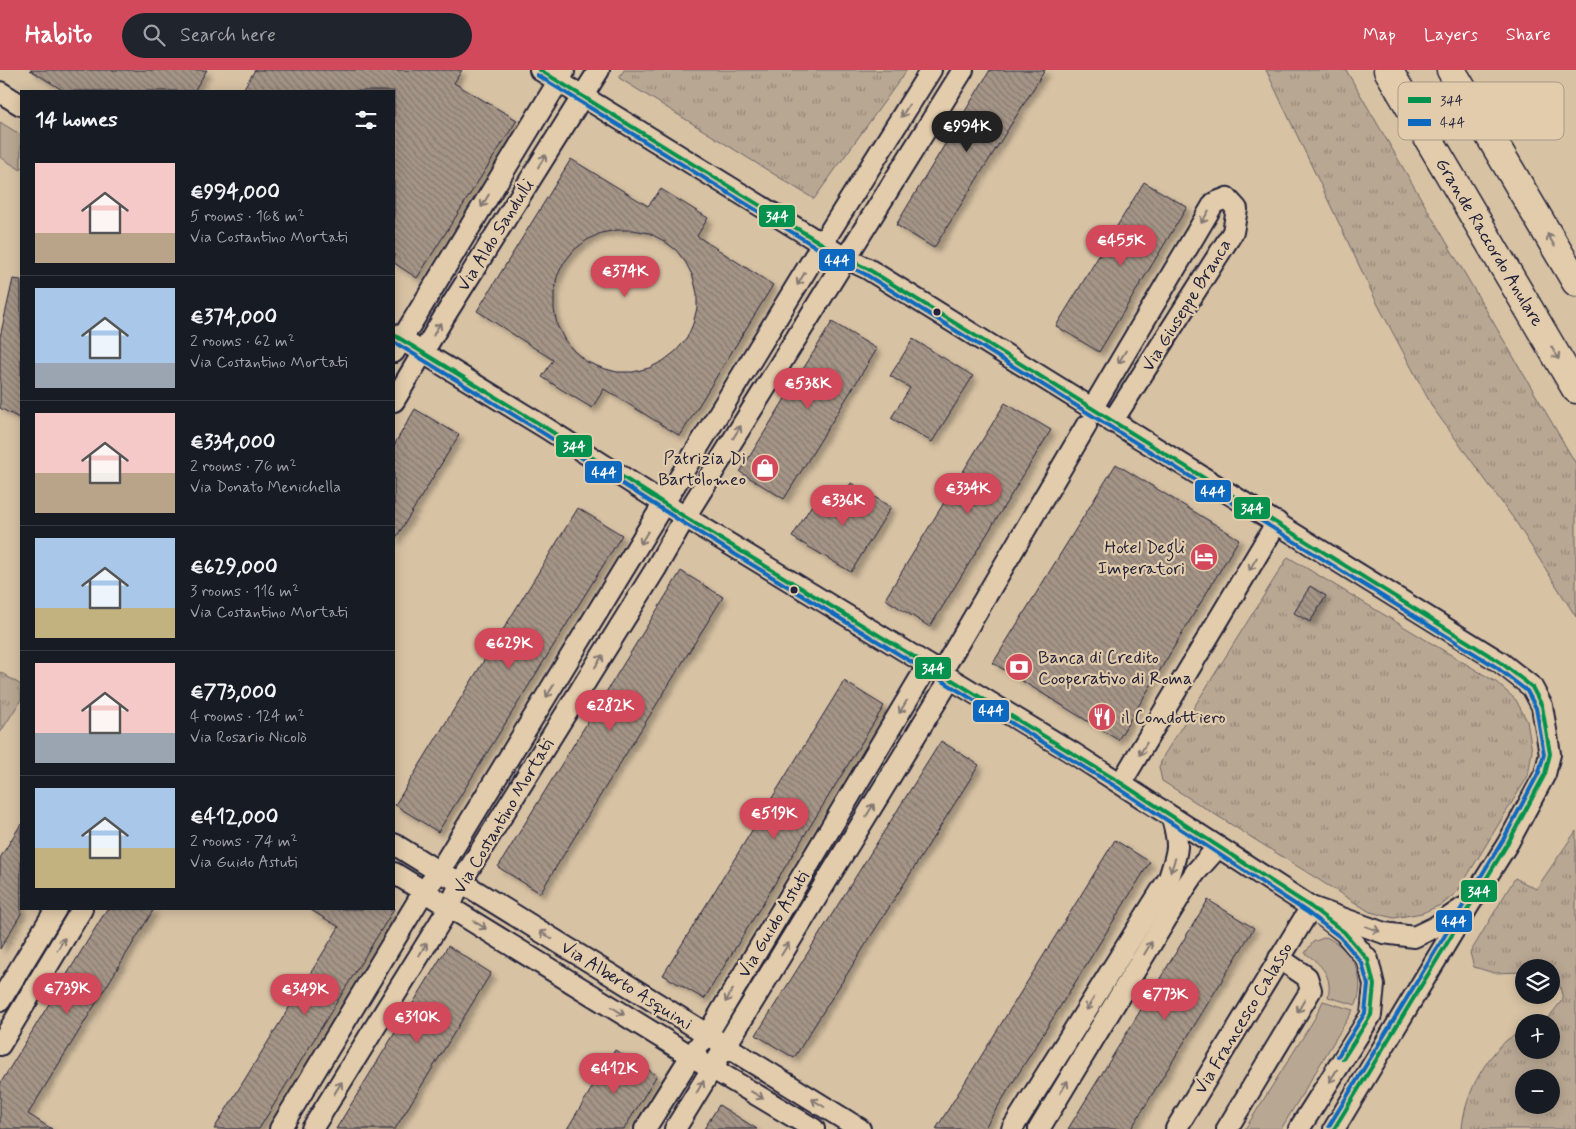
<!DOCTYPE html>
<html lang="en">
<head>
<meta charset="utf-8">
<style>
	:root { --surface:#171b24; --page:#20242c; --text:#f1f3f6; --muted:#9ea1a6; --line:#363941; --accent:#d1495b }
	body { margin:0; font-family:Mynerve,sans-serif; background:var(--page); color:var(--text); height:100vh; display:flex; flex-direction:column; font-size:19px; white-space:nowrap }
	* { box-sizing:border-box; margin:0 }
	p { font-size:16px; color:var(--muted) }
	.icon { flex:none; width:28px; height:28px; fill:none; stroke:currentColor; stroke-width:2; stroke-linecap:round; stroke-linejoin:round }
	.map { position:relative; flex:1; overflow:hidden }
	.panel { position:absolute; left:20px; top:20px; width:375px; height:820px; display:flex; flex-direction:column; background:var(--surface); border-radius:0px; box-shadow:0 2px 12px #0003 }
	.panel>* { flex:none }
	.fabs { position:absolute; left:1515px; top:889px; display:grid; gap:10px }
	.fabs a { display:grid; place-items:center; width:45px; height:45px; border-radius:50%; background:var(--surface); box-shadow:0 2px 12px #0003; font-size:25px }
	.price { position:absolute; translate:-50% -42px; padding:0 11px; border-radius:18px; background:var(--accent); color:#fff; font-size:16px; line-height:32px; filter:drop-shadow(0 1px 2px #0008) }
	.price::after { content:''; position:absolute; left:50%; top:30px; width:15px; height:11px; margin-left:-8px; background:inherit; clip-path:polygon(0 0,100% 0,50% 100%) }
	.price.current { background:#222; color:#fff }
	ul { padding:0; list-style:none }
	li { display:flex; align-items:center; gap:15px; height:125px; padding:0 15px }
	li+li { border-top:1px solid var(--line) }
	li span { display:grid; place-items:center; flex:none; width:140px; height:100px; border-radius:0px; color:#555 }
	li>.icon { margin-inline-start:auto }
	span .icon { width:60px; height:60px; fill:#fffc; stroke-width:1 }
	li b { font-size:21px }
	h2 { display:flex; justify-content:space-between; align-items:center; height:60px; padding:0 15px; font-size:21px }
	header { display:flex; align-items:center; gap:30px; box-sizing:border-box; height:70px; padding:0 25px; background:var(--accent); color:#fff }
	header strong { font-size:24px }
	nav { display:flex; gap:28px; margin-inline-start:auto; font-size:18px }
	.search { width:350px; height:45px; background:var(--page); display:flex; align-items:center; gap:12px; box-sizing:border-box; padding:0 18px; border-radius:28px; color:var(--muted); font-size:19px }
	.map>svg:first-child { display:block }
	.grass { fill:url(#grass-tufts); stroke:#6d6467; fill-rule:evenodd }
	.garden { fill:#b8a793; stroke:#6d6467 }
	.building { fill:url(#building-back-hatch); stroke:#22223b; fill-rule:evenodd; filter:url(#shadow) }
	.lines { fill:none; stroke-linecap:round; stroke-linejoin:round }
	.street-casing { stroke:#22223b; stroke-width:24 }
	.highway-casing { stroke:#22223b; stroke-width:31 }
	.street { stroke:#e2ccab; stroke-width:20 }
	.highway { stroke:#e2ccab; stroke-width:28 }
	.bus-1-casing { stroke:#e2ccab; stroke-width:8 }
	.bus-2-casing { stroke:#e2ccab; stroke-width:8 }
	.bus-1 { stroke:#05924e; stroke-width:4 }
	.bus-2 { stroke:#0c69bf; stroke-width:4 }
	.oneway { stroke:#827773 }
	.bus-dot { fill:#22223b; stroke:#e2ccab; stroke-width:2 }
	.labels { text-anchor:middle; stroke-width:4.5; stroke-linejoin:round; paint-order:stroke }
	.street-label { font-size:18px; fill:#22223b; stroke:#e2ccab }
	.poi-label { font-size:18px; fill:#22223b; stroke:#e2ccab; text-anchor:end }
	.key { fill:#e2ccab; stroke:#a89989; stroke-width:1 }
	.key-label { font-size:14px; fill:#22223b }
	.line-badge { stroke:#e2ccab; stroke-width:2 }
	.badge-label { font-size:14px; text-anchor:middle; font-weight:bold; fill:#fff }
</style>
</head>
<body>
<header>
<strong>Habito</strong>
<div class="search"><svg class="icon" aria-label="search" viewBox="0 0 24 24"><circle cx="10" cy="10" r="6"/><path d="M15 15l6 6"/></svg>Search here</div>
<nav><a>Map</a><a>Layers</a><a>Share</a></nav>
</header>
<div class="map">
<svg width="1576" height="1059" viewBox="0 0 1576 1059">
	<defs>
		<pattern id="grass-tufts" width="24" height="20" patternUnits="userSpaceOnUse" patternTransform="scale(1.25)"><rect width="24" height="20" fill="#b8a793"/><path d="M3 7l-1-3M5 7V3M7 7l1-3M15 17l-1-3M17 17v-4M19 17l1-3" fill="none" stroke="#958879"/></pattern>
		<pattern id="building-back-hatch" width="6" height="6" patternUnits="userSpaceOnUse" patternTransform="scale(1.25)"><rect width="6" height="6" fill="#a59587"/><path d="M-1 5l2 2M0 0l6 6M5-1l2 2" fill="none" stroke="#867970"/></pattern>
		<filter id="shadow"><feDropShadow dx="4.5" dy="4.5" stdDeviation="2.5" flood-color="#0004"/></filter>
	</defs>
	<rect width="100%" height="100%" fill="#d7c2a4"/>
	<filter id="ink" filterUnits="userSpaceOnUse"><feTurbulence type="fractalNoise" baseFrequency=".02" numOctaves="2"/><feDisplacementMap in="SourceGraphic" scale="10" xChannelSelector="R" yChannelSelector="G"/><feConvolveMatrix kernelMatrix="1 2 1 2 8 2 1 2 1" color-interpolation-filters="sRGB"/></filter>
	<g filter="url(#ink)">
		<g class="grass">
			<path d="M624 0H907L814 129 619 8Z"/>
			<path d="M1266 0H1346L1576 394V547L1516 452 1433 338 1377 233Z"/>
			<path d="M1288 487 1496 612 1516 630 1527 651 1532 681 1528 706 1458 821 1443 834 1422 843 1394 848 1370 842 1162 711 1159 697 1164 685Z"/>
			<path d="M0 602 21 615V630L0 663Z"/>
			<path d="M1576 761V1059H1462C1464 1028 1483 990 1507 970 1512 966 1518 964 1524 961V980H1551V952H1539L1549 947 1563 929 1558 909 1551 907V898H1524V902L1494 903 1474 897 1470 883 1515 808 1536 819ZM1524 1008H1551V1035H1524Z"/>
		</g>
		<g class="garden">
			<path d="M0 52 21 65V100L0 87Z"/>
			<path d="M1326 867C1353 880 1367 906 1356 935L1328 927C1333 906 1321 894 1305 883L1313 872Z"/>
			<path d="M1323 931 1353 940 1281 1059H1245L1315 948Z"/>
		</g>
		<g class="building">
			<path d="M30 0H207L194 21H64Z"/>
			<path d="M255 0H462L454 13 517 50 417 208 394 193V21H242Z"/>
			<path d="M990 0H1045L934 178 896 155Z"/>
			<path d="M571 89 648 136 661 119 708 148 697 166 773 215 680 366 604 319 592 338 559 318 542 307 553 290 477 241ZM617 160H633L649 163 664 171 676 180 686 193 693 207 697 223V238L693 254 687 268 676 281 663 291 649 298 633 302H617L602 298 587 292 574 281 564 269 557 255 554 239V223L557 207 563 194 574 180 587 170 601 163Z"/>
			<path d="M1144 112 1187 137 1099 282 1056 256Z"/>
			<path d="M13 209 21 210V349L0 338V267Z"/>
			<path d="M832 252 877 279 784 429 740 402Z"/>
			<path d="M913 269 973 306 932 372 891 348 910 318 890 306Z"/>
			<path d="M1005 333 1051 360 930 557 885 529Z"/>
			<path d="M415 339 459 365 394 471V375Z"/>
			<path d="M1116 394 1239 469 1118 670 993 593Z"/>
			<path d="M851 413 891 437 851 502 792 467 815 430 834 441Z"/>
			<path d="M578 438 622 465 438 762 395 735Z"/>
			<path d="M681 501 723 527 540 823 498 797Z"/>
			<path d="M1310 516 1326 526 1310 552 1294 543Z"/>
			<path d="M844 611 884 636 704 929 663 905Z"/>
			<path d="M941 671 979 695 794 988 756 965Z"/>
			<path d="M21 754V844L0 879V788Z"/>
			<path d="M1115 770 1150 792 984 1059H936Z"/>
			<path d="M1208 830 1254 858 1131 1059H1068Z"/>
			<path d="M107 839H154L28 1044 52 1059H0V1014Z"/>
			<path d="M309 839H394L259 1059H214L339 857Z"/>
			<path d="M448 876 491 903 395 1059H336Z"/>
			<path d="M615 980 657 1005 624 1059H567Z"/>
			<path d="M719 1035 757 1059H704Z"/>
		</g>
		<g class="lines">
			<defs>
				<g id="street">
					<path d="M540 0 845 188 868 199 1500 592 1532 617 1542 636 1550 684 1545 704 1508 773 1469 835 1334 1059"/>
					<path d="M0 22 21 35"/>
					<path d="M394 265 546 358 685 447 1073 683 1311 837 1384 863 1414 867 1435 857 1463 838"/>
					<path d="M394 282 564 2"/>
					<path d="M394 331 444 247 599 0"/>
					<path d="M1092 339 1214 133 1227 128 1237 139 1233 162 1112 352"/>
					<path d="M941 603 1086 356"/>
					<path d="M1121 713 1277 452"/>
					<path d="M394 774 439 802 461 812 860 1059"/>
					<path d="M394 803 691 986 814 1059"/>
					<path d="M0 931 56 839"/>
					<path d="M0 975 82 839"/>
					<path d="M280 1059 424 821 439 802 822 174 931 0"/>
					<path d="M312 1059 450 836 461 812 655 500 685 447 963 0"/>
					<path d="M645 1059 691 986 707 965 928 595"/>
					<path d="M675 1059 950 609"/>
					<path d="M1012 1059 1169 808C1178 780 1180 777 1172 748"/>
					<path d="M1039 1059 1185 818 1195 803 1218 777"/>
					<path d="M1176 1059 1311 837"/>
					<path d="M1227 1059 1311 920 1307 907 1279 888"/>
					<path d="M1299 1059 1371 945 1374 915 1368 890 1344 862 1326 848"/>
				</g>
				<g id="highway">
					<path d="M1388 0 1576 319"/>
					<path d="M1451 0 1576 212"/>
				</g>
			</defs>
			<use href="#street" class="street-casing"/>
			<use href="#highway" class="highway-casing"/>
			<use href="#street" class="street"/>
			<use href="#highway" class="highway"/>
			<defs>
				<g id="bus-1">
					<path d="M540 0 845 188 868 199 1500 592 1532 617 1542 636 1550 684 1545 704 1508 773 1334 1059"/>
					<path d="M394 265 546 358 685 447 1121 713 1311 837 1344 862 1368 890 1374 915 1371 945 1343 989"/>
				</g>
				<g id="bus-2">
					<path d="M537 5 842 193 865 204 1496 597 1527 621 1536 638 1544 684 1539 702 1503 770 1329 1056"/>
					<path d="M394 272 543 363 682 452 1118 718 1307 842 1340 867 1362 893 1368 915 1365 943 1338 986"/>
				</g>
			</defs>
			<use href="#bus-1" class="bus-1-casing"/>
			<use href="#bus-2" class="bus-2-casing"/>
			<use href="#bus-1" class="bus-1"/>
			<use href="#bus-2" class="bus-2"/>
		</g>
		<defs><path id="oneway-shaft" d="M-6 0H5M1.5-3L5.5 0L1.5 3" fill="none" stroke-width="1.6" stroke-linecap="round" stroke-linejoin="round" transform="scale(1.25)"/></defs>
		<g class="oneway">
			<use href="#oneway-shaft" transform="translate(905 41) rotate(122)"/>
			<use href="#oneway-shaft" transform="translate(542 91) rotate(-58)"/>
			<use href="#oneway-shaft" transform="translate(485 131) rotate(121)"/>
			<use href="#oneway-shaft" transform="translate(1205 147) rotate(121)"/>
			<use href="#oneway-shaft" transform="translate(1551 170) rotate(-120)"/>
			<use href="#oneway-shaft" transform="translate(801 209) rotate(121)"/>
			<use href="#oneway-shaft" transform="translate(437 259) rotate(-60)"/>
			<use href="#oneway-shaft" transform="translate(1555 283) rotate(59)"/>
			<use href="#oneway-shaft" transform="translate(1122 287) rotate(121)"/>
			<use href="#oneway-shaft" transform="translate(737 362) rotate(-58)"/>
			<use href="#oneway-shaft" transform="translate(644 468) rotate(121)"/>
			<use href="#oneway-shaft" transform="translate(1253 494) rotate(121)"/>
			<use href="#oneway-shaft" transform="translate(599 591) rotate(-58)"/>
			<use href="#oneway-shaft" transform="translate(550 621) rotate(122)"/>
			<use href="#oneway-shaft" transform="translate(903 637) rotate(121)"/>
			<use href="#oneway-shaft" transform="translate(1143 679) rotate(121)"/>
			<use href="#oneway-shaft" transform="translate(870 740) rotate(-59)"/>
			<use href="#oneway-shaft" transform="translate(1173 795) rotate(109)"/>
			<use href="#oneway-shaft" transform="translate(480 855) rotate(32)"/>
			<use href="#oneway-shaft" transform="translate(1373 859) rotate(20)"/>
			<use href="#oneway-shaft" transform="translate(546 865) rotate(-148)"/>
			<use href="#oneway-shaft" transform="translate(61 874) rotate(-59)"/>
			<use href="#oneway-shaft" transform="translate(1148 878) rotate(-59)"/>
			<use href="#oneway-shaft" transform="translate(423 879) rotate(-58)"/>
			<use href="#oneway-shaft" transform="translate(785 879) rotate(-59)"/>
			<use href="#oneway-shaft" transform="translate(729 926) rotate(121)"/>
			<use href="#oneway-shaft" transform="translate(1090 934) rotate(122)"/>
			<use href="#oneway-shaft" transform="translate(1301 936) rotate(121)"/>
			<use href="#oneway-shaft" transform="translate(618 941) rotate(32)"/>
			<use href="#oneway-shaft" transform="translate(1333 1006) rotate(122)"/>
			<use href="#oneway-shaft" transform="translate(700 1017) rotate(-60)"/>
			<use href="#oneway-shaft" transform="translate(1064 1017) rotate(-59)"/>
			<use href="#oneway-shaft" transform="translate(338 1018) rotate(-58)"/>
			<use href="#oneway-shaft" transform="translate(757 1025) rotate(31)"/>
			<use href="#oneway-shaft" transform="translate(818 1033) rotate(-148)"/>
		</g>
	</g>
	<defs>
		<symbol id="shop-disc" viewBox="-11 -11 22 22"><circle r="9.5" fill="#d1495b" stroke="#e2ccab"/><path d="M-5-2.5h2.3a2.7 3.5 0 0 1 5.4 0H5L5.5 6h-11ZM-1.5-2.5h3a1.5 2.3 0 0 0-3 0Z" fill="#fff"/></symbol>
		<symbol id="hotel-disc" viewBox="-11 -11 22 22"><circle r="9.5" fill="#d1495b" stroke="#e2ccab"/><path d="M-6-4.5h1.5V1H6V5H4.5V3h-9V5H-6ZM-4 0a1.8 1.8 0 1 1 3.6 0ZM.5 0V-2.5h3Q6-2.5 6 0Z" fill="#fff"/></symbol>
		<symbol id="bank-disc" viewBox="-11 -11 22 22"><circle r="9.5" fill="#d1495b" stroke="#e2ccab"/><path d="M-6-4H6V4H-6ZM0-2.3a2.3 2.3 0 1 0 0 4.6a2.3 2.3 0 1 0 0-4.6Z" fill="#fff"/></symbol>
		<symbol id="restaurant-disc" viewBox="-11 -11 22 22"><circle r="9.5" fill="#d1495b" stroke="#e2ccab"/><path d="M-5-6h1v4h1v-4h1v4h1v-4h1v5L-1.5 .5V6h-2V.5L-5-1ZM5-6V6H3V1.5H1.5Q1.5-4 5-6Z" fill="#fff"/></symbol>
	</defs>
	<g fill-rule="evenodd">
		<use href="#shop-disc" x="749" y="382" width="32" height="32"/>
		<use href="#hotel-disc" x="1188" y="471" width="32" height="32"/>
		<use href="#bank-disc" x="1003" y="581" width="32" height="32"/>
		<use href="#restaurant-disc" x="1086" y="631" width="32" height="32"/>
	</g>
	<g class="bus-dot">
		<circle cx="937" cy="242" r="4.5"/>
		<circle cx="794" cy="520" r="4.5"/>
	</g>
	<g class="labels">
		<g class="street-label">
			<text transform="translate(495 165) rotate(-58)" y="6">Via Aldo Sandulli</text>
			<text transform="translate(1490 172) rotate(59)" y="6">Grande Raccordo Anulare</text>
			<text transform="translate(1186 235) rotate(-58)" y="6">Via Giuseppe Branca</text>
			<text transform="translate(503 746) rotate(-59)" y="6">Via Costantino Mortati</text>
			<text transform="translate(773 854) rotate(-59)" y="6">Via Guido Astuti</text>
			<text transform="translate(627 915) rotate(32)" y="6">Via Alberto Asquini</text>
			<text transform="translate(1243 948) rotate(-59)" y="6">Via Francesco Calasso</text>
		</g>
		<g class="poi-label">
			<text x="746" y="394">Patrizia Di<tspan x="746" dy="21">Bartolomeo</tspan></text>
			<text x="1185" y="483">Hotel Degli<tspan x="1185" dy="21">Imperatori</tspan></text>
			<text x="1038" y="593" text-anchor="start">Banca di Credito<tspan x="1038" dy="21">Cooperativo di Roma</tspan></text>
			<text x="1121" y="653" text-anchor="start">il Condottiero</text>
		</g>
	</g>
	<rect x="1398" y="12" width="166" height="58" rx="8" class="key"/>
	<rect x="1408" y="27" width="23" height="6" fill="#05924e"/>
	<rect x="1408" y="49" width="23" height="7" fill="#0c69bf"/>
	<g class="key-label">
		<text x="1440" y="35">344</text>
		<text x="1440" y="57">444</text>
	</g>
	<g class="line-badge">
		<rect x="758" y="134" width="38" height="24" rx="5" fill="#05924e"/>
		<rect x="818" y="178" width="38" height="24" rx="5" fill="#0c69bf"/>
		<rect x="555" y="364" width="38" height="24" rx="5" fill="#05924e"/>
		<rect x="584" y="390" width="39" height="24" rx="5" fill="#0c69bf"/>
		<rect x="1194" y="409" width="38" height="24" rx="5" fill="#0c69bf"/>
		<rect x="1233" y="426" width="38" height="24" rx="5" fill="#05924e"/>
		<rect x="914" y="586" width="38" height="24" rx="5" fill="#05924e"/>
		<rect x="972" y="629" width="38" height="24" rx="5" fill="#0c69bf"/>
		<rect x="1460" y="809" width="38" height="24" rx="5" fill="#05924e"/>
		<rect x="1435" y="839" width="38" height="24" rx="5" fill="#0c69bf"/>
	</g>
	<g class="badge-label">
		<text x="777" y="151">344</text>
		<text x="837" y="195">444</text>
		<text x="574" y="381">344</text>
		<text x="604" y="407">444</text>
		<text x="1213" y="426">444</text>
		<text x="1252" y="443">344</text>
		<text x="933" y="603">344</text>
		<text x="991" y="645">444</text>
		<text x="1479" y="826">344</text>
		<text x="1454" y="856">444</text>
	</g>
</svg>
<div class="fabs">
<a><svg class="icon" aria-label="layers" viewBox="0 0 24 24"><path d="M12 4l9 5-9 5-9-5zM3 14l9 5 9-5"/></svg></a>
<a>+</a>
<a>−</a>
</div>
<b class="price current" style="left:967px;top:83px">€994K</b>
<b class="price" style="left:1121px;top:197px">€455K</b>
<b class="price" style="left:625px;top:228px">€374K</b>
<b class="price" style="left:808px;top:340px">€538K</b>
<b class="price" style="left:968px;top:445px">€334K</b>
<b class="price" style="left:843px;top:457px">€336K</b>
<b class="price" style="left:509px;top:600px">€629K</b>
<b class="price" style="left:610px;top:662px">€282K</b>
<b class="price" style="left:774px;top:770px">€519K</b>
<b class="price" style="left:67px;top:945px">€739K</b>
<b class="price" style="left:305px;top:946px">€349K</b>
<b class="price" style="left:1165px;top:951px">€773K</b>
<b class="price" style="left:417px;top:974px">€310K</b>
<b class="price" style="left:614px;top:1025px">€412K</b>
<section class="panel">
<h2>14 homes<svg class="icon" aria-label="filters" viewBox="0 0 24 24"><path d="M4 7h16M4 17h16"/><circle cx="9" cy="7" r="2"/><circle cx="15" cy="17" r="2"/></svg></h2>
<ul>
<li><span style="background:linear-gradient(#f6c9c9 70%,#b9a48a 0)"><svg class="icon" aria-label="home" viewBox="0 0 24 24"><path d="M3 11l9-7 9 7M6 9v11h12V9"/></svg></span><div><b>€994,000</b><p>5 rooms · 168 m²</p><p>Via Costantino Mortati</p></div></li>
<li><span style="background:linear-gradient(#a9c7e8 75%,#9aa5b1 0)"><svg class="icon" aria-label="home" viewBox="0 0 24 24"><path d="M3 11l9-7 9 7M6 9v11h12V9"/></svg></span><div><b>€374,000</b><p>2 rooms · 62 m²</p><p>Via Costantino Mortati</p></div></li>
<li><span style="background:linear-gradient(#f6c9c9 60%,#b9a48a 0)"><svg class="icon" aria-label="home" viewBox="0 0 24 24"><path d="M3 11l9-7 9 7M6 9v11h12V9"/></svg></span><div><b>€334,000</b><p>2 rooms · 76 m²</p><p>Via Donato Menichella</p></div></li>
<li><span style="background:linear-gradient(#a9c7e8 70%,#c2b280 0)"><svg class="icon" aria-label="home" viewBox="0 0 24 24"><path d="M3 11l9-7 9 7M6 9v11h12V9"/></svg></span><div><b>€629,000</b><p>3 rooms · 116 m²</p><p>Via Costantino Mortati</p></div></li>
<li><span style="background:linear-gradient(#f6c9c9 70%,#9aa5b1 0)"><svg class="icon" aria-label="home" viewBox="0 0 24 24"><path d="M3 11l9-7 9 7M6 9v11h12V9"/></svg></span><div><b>€773,000</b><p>4 rooms · 124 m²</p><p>Via Rosario Nicolò</p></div></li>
<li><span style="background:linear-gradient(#a9c7e8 60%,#c2b280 0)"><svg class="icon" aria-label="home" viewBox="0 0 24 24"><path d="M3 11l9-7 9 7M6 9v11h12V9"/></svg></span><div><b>€412,000</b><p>2 rooms · 74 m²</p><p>Via Guido Astuti</p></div></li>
</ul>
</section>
</div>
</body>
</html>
